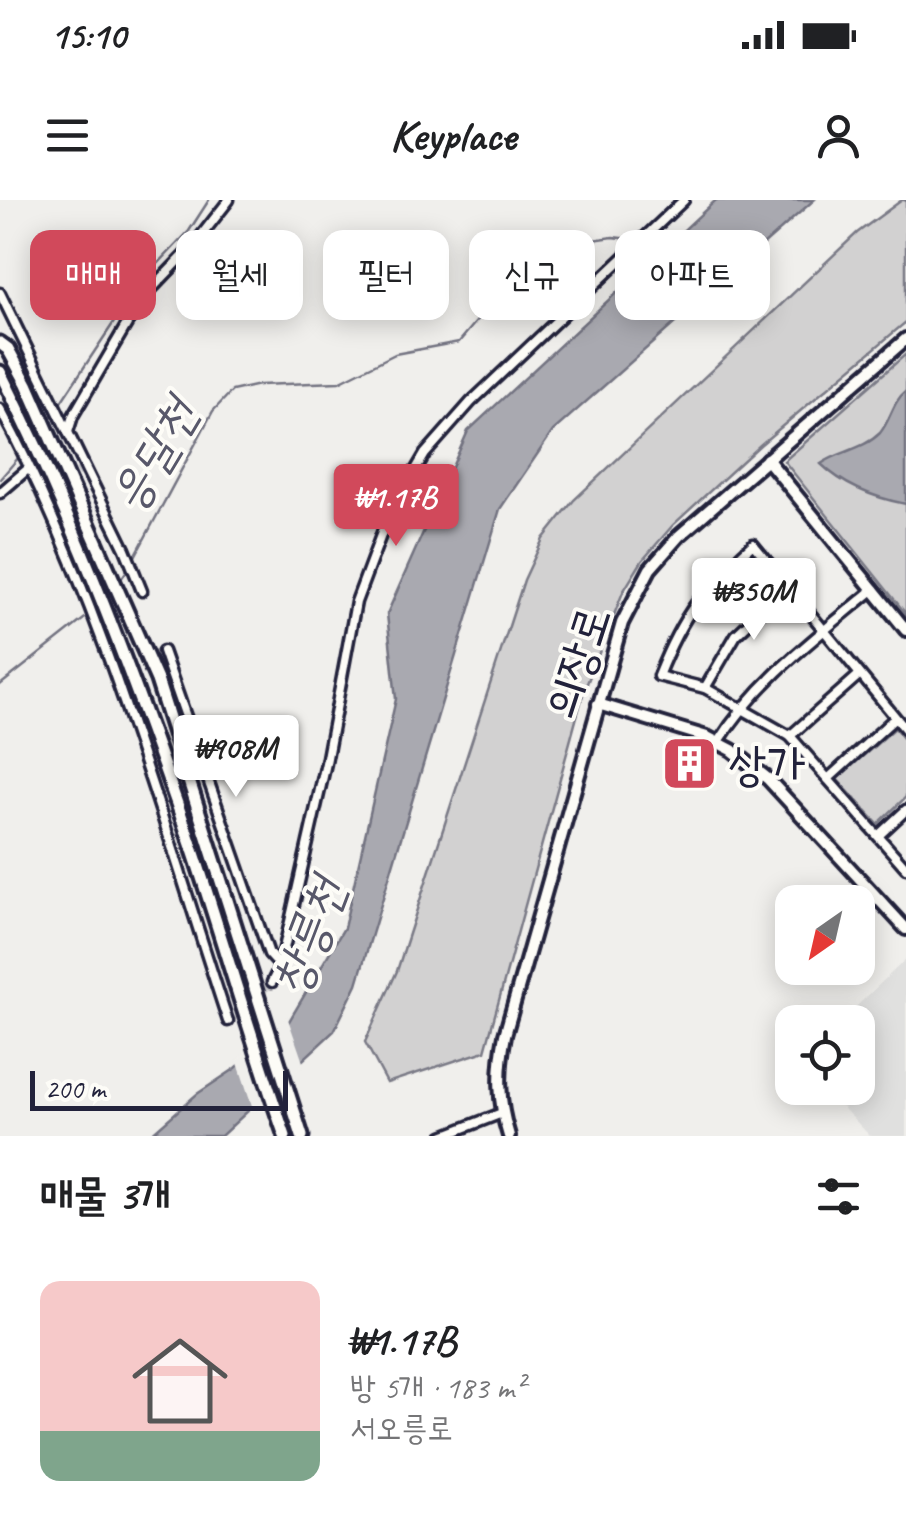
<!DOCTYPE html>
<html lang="ko">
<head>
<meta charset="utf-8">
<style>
	:root { --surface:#fff; --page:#f2f2f2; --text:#202124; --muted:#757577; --accent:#d1495b }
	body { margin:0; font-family:Caveat,"Poor Story",sans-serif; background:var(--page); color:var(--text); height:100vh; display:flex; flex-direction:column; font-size:38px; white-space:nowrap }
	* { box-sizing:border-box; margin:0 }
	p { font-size:32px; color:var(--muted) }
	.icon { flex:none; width:55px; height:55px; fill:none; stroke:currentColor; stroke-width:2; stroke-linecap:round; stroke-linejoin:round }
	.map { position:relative; height:936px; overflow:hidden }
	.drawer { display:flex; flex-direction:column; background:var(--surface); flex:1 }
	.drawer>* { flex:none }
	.hud { position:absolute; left:30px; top:30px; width:848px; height:90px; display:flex; gap:20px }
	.needle { width:65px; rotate:214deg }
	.tools { position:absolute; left:775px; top:685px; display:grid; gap:20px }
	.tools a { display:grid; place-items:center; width:100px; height:100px; border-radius:20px; background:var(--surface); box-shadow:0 5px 25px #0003; font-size:50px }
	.scale { position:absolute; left:30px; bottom:25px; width:258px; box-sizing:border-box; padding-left:10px; border:5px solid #22223b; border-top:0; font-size:28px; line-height:35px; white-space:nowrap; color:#22223b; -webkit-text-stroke:8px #fdfcf7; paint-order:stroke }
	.price { position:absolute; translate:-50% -85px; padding:0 22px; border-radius:10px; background:#fff; color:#222; font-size:32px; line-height:65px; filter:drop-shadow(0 2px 5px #0008) }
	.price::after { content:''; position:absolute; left:50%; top:60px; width:30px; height:22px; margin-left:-15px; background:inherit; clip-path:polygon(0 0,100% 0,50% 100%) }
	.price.selected { background:var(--accent); color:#fff }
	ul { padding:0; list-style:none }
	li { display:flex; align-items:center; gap:30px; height:250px; padding:0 40px }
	li span { display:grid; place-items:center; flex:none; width:280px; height:200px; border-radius:20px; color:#555 }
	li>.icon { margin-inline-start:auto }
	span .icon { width:120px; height:120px; fill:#fffc; stroke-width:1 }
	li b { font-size:42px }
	h2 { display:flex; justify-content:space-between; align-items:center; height:120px; padding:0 40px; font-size:42px }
	.chip { padding:0 35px; border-radius:20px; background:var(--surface); box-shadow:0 5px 25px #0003; font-size:35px; line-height:90px }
	.chip.selected { background:var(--accent); color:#fff }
	.status { display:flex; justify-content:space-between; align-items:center; height:70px; padding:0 50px; background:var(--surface); direction:ltr }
	.status svg { height:28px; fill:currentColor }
	header { display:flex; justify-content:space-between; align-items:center; height:130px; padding:0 40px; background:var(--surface); font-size:45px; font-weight:700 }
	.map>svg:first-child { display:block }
	.built { fill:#e0e0df }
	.green { fill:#d2d1d1; stroke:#7a7a86; stroke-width:2.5 }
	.water { fill:#a9a9b0; stroke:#737381; stroke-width:2.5 }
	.pier { fill:#f0efec }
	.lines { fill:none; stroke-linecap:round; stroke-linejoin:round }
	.stream { stroke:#737381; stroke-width:2.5 }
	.street-tunnel { stroke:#c7c6c9; stroke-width:8; stroke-dasharray:8 4; stroke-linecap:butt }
	.street-casing { stroke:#22223b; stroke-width:15 }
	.secondary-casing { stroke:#22223b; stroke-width:18 }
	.primary-casing { stroke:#22223b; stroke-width:19 }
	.street { stroke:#fdfcf7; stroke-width:8 }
	.secondary { stroke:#fdfcf7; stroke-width:10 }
	.primary { stroke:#fdfcf7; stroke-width:11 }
	.labels { text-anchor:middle; stroke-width:8; stroke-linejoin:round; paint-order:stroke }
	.street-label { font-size:48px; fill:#22223b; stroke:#fdfcf7 }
	.poi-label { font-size:48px; fill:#22223b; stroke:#fdfcf7; text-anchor:start }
	.water-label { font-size:50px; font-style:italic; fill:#58586a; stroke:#fdfcf7 }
</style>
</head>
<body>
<div class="status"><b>15:10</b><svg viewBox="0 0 49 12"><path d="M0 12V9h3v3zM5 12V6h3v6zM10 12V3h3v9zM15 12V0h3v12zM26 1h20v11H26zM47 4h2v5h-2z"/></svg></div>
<header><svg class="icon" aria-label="menu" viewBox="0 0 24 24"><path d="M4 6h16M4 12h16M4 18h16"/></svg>Keyplace<svg class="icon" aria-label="person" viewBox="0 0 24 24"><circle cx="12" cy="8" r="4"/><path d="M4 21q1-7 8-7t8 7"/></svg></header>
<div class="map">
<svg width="906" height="936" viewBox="0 0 906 936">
	<rect width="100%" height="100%" fill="#f0efec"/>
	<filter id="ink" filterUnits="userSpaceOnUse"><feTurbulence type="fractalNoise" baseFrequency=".01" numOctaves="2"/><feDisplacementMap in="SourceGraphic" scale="20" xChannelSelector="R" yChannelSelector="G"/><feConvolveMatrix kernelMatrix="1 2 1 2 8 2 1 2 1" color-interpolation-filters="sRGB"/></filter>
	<g filter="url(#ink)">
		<path class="built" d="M906 759V936H870L824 888H858V822H840Z"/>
		<g class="green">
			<path d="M902 0H906V122L760 245 673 325 642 361 623 392 584 491 485 851 387 883 365 842 397 771 524 380 543 339 574 300 857 33Z"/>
			<path d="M906 154V414L784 261Z"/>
			<path d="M895 528 906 542V597L878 624 837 579Z"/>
		</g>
		<g class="water">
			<path d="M716 0H814L553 231 500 309 357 784 334 831 221 936H149L197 894 236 868 288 823 344 728 396 499 387 414 468 231Z"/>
			<path d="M906 191V304C875 298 844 286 821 264 839 251 863 250 880 233 891 220 892 202 906 191Z"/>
		</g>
		<path class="pier" d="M287 816 304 865 254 912 237 860Z"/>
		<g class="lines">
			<g class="stream">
				<path d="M646 41 673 42"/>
				<path d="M49 220 140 83 189 31 209 0"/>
				<path d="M0 279 19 257"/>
				<path d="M132 362 213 211 232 191 259 185 339 182 395 154 459 142 496 98 579 42 613 37 638 40"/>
				<path d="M118 383 128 369"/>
				<path d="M0 485 89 415"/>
			</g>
			<g class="street-tunnel">
				<path d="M46 290 80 271"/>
				<path d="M228 821 272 782"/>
			</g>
			<defs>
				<g id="street">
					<path d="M0 93 125 349 142 391"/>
					<path d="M0 209C102 400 160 615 228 821"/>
					<path d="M68 232 73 216 141 100 193 46 229 0"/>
					<path d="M0 293 29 268"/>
					<path d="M163 451 269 754 280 766"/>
					<path d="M705 488 736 435 788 386"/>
					<path d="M906 530 753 344C703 389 683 413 658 476L705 488 790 536 906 668"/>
					<path d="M790 536 859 475"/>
					<path d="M718 543C757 480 818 436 874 389"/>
					<path d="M828 579 895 518"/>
					<path d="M878 636 906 610"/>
					<path d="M272 782 280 766 326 563 356 402 387 319 425 254 471 202 684 0"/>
					<path d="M443 936 502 913"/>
				</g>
				<g id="secondary">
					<path d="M767 259 906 430"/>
					<path d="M598 504 707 537 732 550 768 579 906 729"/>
					<path d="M509 936C498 901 498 871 505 835L622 423 650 369 679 336 906 139"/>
				</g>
				<g id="primary">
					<path d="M0 143 8 149 27 184 157 480 302 936"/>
					<path d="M0 172C78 327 138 489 194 653 225 747 252 842 285 936"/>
				</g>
			</defs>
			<use href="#street" class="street-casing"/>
			<use href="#secondary" class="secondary-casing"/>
			<use href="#primary" class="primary-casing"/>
			<use href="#street" class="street"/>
			<use href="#secondary" class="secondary"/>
			<use href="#primary" class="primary"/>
		</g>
	</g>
	<defs>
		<symbol id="building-square" viewBox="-11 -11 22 22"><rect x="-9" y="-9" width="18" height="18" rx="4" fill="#d1495b" stroke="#fdfcf7"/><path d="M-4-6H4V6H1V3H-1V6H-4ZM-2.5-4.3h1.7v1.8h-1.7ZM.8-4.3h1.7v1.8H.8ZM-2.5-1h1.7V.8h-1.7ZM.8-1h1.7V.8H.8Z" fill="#fff"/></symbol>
	</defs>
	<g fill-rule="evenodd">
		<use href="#building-square" x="658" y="532" width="63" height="63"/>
	</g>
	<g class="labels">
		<g class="street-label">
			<text transform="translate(576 462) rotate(-72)" y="17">의장로</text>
		</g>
		<g class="poi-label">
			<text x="728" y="580">상가</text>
		</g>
		<g class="water-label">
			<text transform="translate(152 254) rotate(-59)" y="18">응달천</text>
			<text transform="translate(307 736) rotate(-69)" y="18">창릉천</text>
		</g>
	</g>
</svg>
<div class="tools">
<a><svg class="needle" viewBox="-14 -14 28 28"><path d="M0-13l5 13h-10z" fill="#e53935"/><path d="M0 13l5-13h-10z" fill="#757577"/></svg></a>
<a><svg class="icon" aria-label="locate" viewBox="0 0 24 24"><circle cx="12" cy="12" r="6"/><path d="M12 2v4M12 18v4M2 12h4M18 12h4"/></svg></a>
</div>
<div class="scale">200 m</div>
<b class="price selected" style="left:396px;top:349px">₩1.17B</b>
<b class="price" style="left:754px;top:443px">₩350M</b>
<b class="price" style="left:236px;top:600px">₩908M</b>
<div class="hud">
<a class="chip selected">매매</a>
<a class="chip">월세</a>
<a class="chip">필터</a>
<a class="chip">신규</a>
<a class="chip">아파트</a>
</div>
</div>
<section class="drawer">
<h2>매물 3개<svg class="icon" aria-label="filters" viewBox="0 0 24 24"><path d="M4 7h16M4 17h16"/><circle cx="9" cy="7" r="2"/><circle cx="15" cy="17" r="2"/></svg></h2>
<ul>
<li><span style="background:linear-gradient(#f6c9c9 75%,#7fa58c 0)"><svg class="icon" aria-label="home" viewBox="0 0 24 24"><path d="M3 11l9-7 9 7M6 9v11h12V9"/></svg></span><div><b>₩1.17B</b><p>방 5개 · 183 m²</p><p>서오릉로</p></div></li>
</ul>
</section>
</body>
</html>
